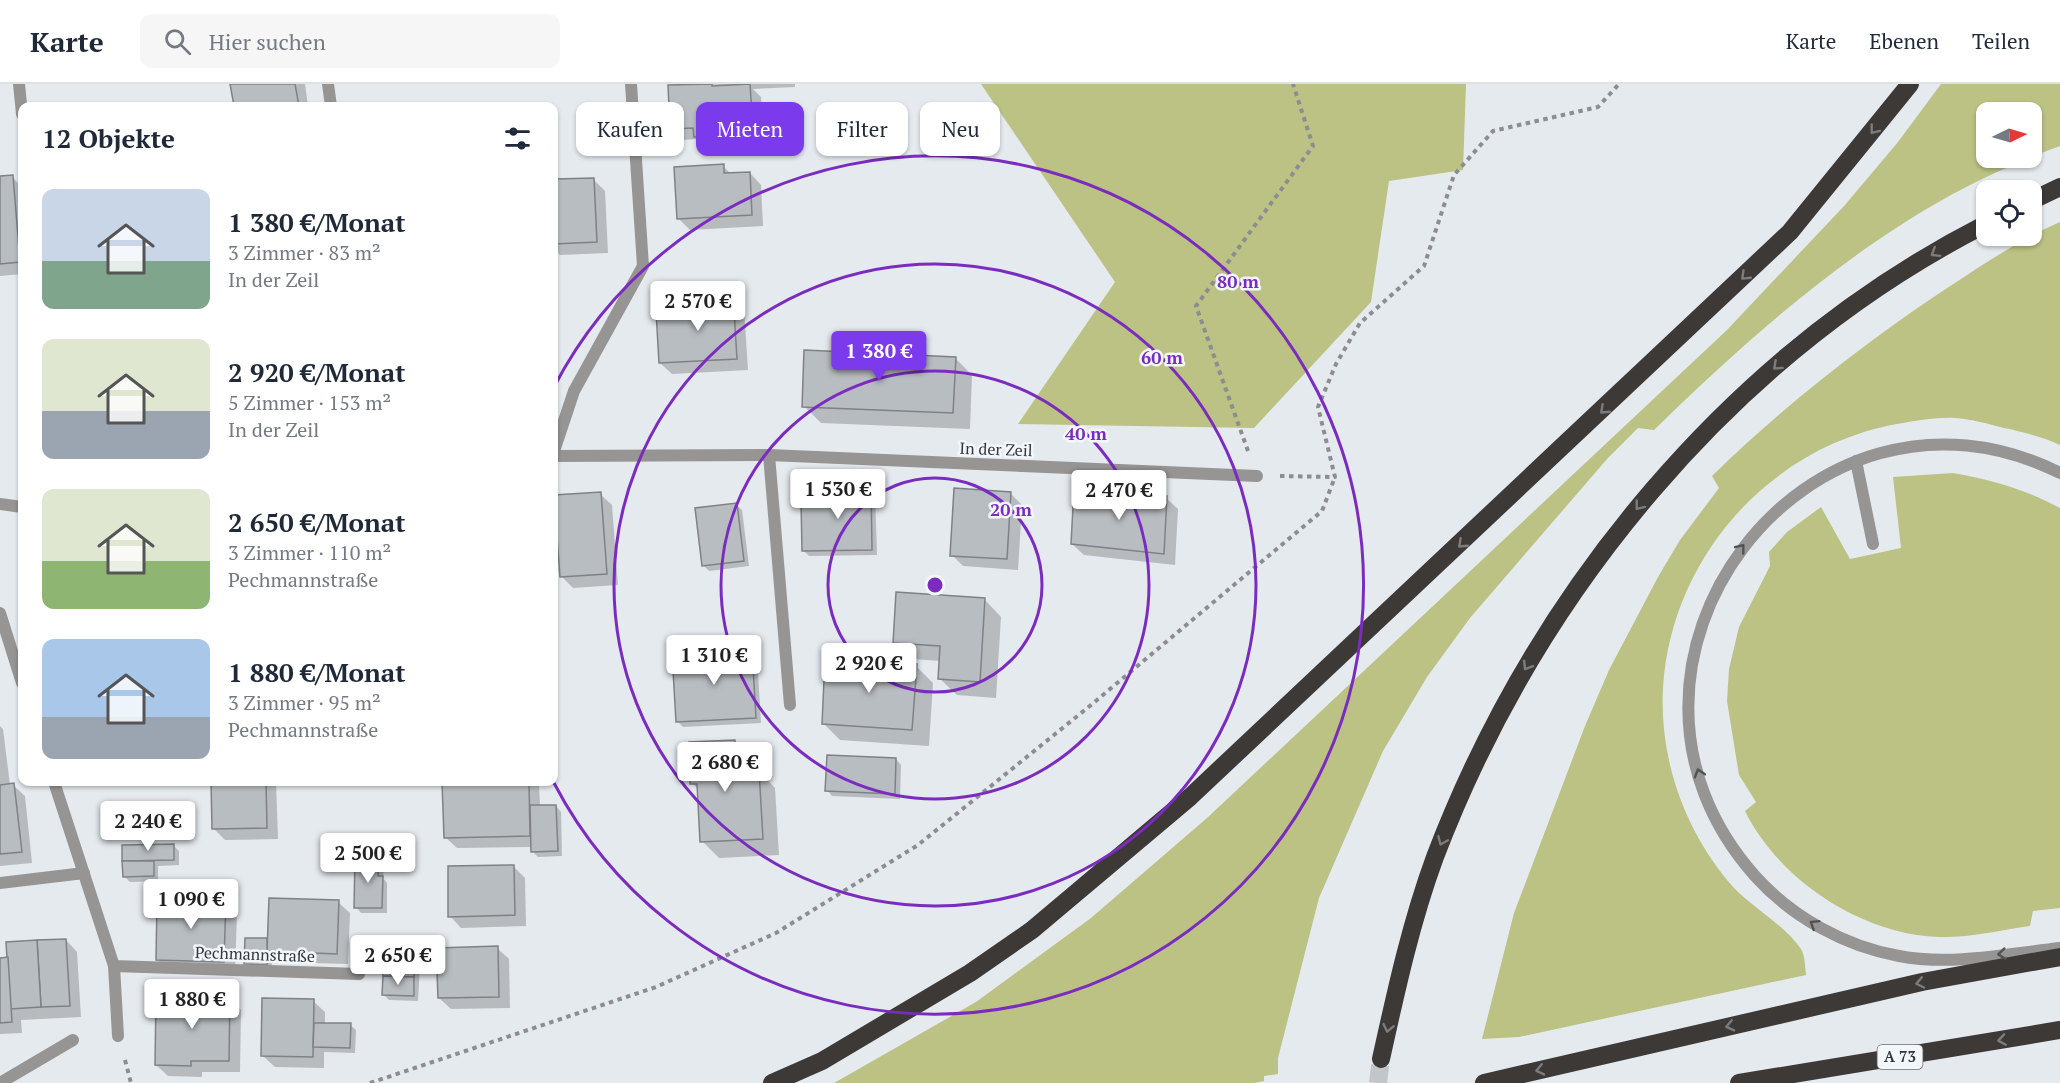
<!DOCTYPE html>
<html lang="de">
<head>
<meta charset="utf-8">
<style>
	:root { --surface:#fff; --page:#f6f6f7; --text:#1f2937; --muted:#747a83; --line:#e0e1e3; --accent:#7c3aed }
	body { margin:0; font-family:"PT Serif",serif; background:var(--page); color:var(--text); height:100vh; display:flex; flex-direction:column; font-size:22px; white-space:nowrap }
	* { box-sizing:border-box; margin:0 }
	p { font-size:20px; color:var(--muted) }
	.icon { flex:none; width:33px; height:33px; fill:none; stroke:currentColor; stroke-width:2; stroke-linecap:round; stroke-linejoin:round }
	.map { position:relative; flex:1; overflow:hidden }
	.sheet { position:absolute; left:18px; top:18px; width:540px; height:684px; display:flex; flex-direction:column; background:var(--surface); border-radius:12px; box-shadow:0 2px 4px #0004 }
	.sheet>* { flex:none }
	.top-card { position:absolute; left:576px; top:18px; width:570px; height:54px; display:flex; gap:12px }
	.needle { width:39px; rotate:85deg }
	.tools { position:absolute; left:1976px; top:18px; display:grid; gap:12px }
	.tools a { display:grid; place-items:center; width:66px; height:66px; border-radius:12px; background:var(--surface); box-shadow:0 2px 4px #0004; font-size:30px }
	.price { position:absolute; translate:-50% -51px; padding:0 14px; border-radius:6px; background:#fff; color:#222; font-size:20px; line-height:39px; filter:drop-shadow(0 2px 3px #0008) }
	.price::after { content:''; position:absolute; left:50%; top:36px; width:18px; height:14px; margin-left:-9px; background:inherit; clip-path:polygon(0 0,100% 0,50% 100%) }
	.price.current { background:var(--accent); color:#fff }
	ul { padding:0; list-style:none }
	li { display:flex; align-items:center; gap:18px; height:150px; padding:0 24px }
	li span { display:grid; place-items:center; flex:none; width:168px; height:120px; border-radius:12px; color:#555 }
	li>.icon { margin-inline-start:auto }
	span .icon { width:72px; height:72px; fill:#fffc; stroke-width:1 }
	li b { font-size:26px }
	h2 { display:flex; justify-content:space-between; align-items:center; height:72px; padding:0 24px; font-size:26px }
	.tag { padding:0 21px; border-radius:12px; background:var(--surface); box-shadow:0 2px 4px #0004; font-size:21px; line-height:54px }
	.tag.current { background:var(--accent); color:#fff }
	header { display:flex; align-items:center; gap:36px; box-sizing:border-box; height:84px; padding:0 30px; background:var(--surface); border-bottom:2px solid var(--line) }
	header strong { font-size:28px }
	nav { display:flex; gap:33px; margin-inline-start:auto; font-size:21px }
	.search { width:420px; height:54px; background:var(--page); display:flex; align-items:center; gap:15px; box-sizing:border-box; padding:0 21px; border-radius:12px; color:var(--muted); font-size:22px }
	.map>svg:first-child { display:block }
	.green { fill:#bbc283 }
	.shadow { fill:#0003 }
	.building { fill:#b8bdc1; stroke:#7e8286; stroke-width:1.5 }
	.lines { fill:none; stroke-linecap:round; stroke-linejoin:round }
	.motorway-tunnel { stroke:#c2c6ca; stroke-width:18; stroke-dasharray:18 9; stroke-linecap:butt }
	.path { stroke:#8b8e91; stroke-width:4; stroke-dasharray:4.5 4.5; stroke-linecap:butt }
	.service { stroke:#979593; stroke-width:12 }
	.minor { stroke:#979593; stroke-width:12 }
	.motorway { stroke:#3d3937; stroke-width:18 }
	.oneway { stroke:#7c7c7c }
	.oneway2 { stroke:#525253 }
	.ring { fill:none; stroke:#7b2cbf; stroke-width:3 }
	.labels { text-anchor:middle; stroke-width:5; stroke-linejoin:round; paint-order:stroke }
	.shield { fill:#f2f7fb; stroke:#6e7072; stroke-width:1.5 }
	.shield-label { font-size:15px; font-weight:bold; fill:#353638 }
	.street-label { font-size:16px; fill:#353638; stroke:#f2f7fb }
	.centre { fill:#7b2cbf; stroke:#f2f7fb; stroke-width:3 }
	.ring-label { font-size:18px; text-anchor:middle; font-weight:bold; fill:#7b2cbf; stroke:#f2f7fb; stroke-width:5; stroke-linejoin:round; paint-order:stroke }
</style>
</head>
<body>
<header>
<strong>Karte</strong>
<div class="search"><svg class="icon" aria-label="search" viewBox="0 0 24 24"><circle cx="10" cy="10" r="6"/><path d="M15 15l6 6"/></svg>Hier suchen</div>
<nav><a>Karte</a><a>Ebenen</a><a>Teilen</a></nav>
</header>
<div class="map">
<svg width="2060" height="999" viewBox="0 0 2060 999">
	<rect width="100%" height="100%" fill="#e5eaee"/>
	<g class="green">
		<path d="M981 0H1466L1463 86 1389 97 1371 218 1254 344 1018 340 1115 198Z"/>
		<path d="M1941 0H2060V62L2031 73V28H1986V74H2031C1891 127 1760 242 1654 346L1638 344 1607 375 1470 534 1427 593 1383 667 1319 814 1278 974V990L1264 992V997L1254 999H834L976 918 1091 834 1207 734 1727 246 1845 121 1898 58Z"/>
		<path d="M2060 138V361C2042 353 2024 348 2004 344 1989 340 1971 335 1955 334 1937 333 1915 337 1897 340 1769 363 1671 474 1663 604 1659 677 1686 750 1734 804 1753 824 1786 842 1801 865 1805 871 1805 883 1806 891L1519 953 1482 955 1514 829 1585 642 1609 586 1658 493 1680 456 1719 404 1712 392C1788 318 1873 252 1961 195 1993 174 2025 153 2060 138Z"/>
		<path d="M1953 389C1992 396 2025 405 2060 424V824L2033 827 2030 842C2001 846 1969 854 1939 853 1861 850 1779 796 1745 727L1756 718 1739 691 1727 617 1729 585 1739 543 1770 482 1769 468 1787 448 1821 423 1850 475 1901 464 1893 393Z"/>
	</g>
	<g class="shadow">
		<path d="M232 0H305L308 22H235Z"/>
		<path d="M722 0H795V3L753 5 761 13 762 42 738 44 739 53 725 54V63L707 64 697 55 683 56 672 44 670 2Z"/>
		<path d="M723 82 731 90 750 89 761 101 763 142 690 146 679 135Z"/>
		<path d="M12 93 22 103V190L0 192V94Z"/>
		<path d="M593 95 605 107 608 169 560 171 554 165V97Z"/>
		<path d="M733 212 744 224 748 286 672 290 660 279 699 225Z"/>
		<path d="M955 274 972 291 970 345 821 339 804 322Z"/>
		<path d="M870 402 875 408 877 471 809 472 804 467 823 418Z"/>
		<path d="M1010 409 1022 421 1018 486 963 482 952 471Z"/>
		<path d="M600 410 612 421 618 501 573 504 561 492Z"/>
		<path d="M1166 414 1178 425 1175 481 1084 471 1072 460Z"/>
		<path d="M736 421 742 426 749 482 709 487 703 481Z"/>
		<path d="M985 516 1001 533 996 614 957 611 940 595 941 577 911 575 894 559Z"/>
		<path d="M752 567 757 572 761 639 683 643 678 638Z"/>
		<path d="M916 582 933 599 929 662 840 656 823 639Z"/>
		<path d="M0 642 3 645 10 701H13L25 712 32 779 0 782Z"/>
		<path d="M734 657 751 674 752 688 759 687 775 704 779 771 719 774 702 757 699 706 692 699Z"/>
		<path d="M896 675 901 681 900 715 832 712 827 706Z"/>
		<path d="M212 698H276L278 755 225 756 213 744Z"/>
		<path d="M444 698H536L539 700 540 723 556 722 561 728 562 772 538 773 532 767V763L457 764 445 753Z"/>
		<path d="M174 762 179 767V781L158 782V797L130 798 124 792 123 763Z"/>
		<path d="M378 775 384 781 383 794 387 799V829H361L356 823Z"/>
		<path d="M513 782 525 794 526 842 461 844 450 832Z"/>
		<path d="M225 818 237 829 235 889 169 887 157 876Z"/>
		<path d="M338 818 350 829 348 880 280 878 272 870V886L251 885 246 879 267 856 269 858Z"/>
		<path d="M66 856 77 868 81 933 21 936 22 949 0 950V875Z"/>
		<path d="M497 864 509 875 510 924 451 925 439 914Z"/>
		<path d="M414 875 420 881 418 917 389 916 384 911Z"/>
		<path d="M229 914 241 926 240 988H202V993L168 992 156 981Z"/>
		<path d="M313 917 325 928V940L350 941 356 946 355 969 324 968V984L275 983 263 972Z"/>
	</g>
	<g class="building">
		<path d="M230 0H295L299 22H234Z"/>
		<path d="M712 0V2L750 0 752 31 728 33 729 42 714 43V52L694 53 693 44 670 45 668 1Z"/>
		<path d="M724 80V89L750 88 752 131 677 135 674 83Z"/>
		<path d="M13 91 20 178 0 180V92Z"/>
		<path d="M594 94 597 158 554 160V95Z"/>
		<path d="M733 210 737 275 659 279 656 227 697 224 696 213Z"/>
		<path d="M804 266 956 273 953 329 802 323Z"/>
		<path d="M871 401 872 466 802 467 801 417H822V402Z"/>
		<path d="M954 404 1011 408 1007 475 950 472Z"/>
		<path d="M1074 404 1167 412 1164 470 1071 460Z"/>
		<path d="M601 408 607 490 560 493 554 411Z"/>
		<path d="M737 419 744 477 702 482 695 424Z"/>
		<path d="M896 508 985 514 980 598 938 595 940 562 893 559Z"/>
		<path d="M752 565 756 634 676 638 672 569Z"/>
		<path d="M825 574 917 580 912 646 822 640Z"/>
		<path d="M735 656 737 687 759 686 763 755 700 758 697 700H690L689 658Z"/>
		<path d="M827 671 896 674 895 710 825 707Z"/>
		<path d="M211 698H266L267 744 212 745Z"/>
		<path d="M442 698H529L530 752 444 754Z"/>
		<path d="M14 699 22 768 0 770V701Z"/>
		<path d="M530 721H556L558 767 531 768Z"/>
		<path d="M174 760V776L122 777V761Z"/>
		<path d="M355 773 379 774 378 792H383L382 824H354Z"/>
		<path d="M122 777H154V792L123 793Z"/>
		<path d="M514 781 515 831 448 833V782Z"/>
		<path d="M269 814 339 816 337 870 267 867Z"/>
		<path d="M157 815 226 816 224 878 156 876Z"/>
		<path d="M245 854H267V881L244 880Z"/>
		<path d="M66 855 70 922 41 923 37 856Z"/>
		<path d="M37 856 41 923 10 925 6 858Z"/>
		<path d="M498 862 499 913 438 914 436 864Z"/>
		<path d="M384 872 415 874 414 893 383 892Z"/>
		<path d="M8 873 12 938 0 939V874Z"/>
		<path d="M383 892 414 893V912L382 911Z"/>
		<path d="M156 912 230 913 229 977H191V982L155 981Z"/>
		<path d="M262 914 314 915 313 973 261 972Z"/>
		<path d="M314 939H351L350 964 313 963Z"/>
	</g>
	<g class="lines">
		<path class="motorway-tunnel" d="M1378 999 1381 975"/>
		<g class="path">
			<path d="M1248 367 1196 222 1313 62 1293 0"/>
			<path d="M1280 392 1335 393 1318 323 1336 280 1360 239 1424 182 1454 91 1493 47 1598 23 1619 0"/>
			<path d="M125 976 131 999"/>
			<path d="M370 999 656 903 776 849 918 761 1091 621 1322 427 1335 393"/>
		</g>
		<g class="service">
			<path d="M1856 377 1873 460"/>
			<path d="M2060 389C1808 263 1568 582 1755 792 1792 833 1844 862 1899 872 1951 882 2007 870 2060 864"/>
			<path d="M0 799 84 789"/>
		</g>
		<g class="minor">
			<path d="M19 0 22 30"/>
			<path d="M328 0 331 22"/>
			<path d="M554 367 574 307 643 182 631 0"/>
			<path d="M769 371 790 621"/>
			<path d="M554 372 769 371 1257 392"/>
			<path d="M0 420 22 423"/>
			<path d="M0 529 22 599"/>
			<path d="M54 698 114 882 118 952"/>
			<path d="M114 882 359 890"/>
			<path d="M0 999 73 956"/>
		</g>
		<g class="motorway">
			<path d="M2031 117 2060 103"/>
			<path d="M1381 975C1396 907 1411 838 1435 773 1536 508 1731 270 1986 140"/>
			<path d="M772 999 822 977 970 889 1032 846 1190 713 1790 148 1910 0"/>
			<path d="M1484 999 1922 898 2060 873"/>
			<path d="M1739 999 2060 946"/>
		</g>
	</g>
	<defs><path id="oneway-chevron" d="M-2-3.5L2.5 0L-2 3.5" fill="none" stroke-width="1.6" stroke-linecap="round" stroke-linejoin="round" transform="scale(1.5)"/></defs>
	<g class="oneway">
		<use href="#oneway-chevron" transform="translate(1874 46) rotate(128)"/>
		<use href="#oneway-chevron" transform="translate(1935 169) rotate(148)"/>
		<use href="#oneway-chevron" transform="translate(1745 192) rotate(136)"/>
		<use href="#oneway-chevron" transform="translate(1777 282) rotate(138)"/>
		<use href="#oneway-chevron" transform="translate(1604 326) rotate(137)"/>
		<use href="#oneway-chevron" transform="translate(1639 422) rotate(128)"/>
		<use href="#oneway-chevron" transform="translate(1462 460) rotate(137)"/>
		<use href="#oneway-chevron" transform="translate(1527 582) rotate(122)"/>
		<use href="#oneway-chevron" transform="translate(1442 757) rotate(113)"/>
		<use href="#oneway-chevron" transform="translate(1920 899) rotate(168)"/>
		<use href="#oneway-chevron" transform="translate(1730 942) rotate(167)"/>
		<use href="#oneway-chevron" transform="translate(1388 944) rotate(102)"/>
		<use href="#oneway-chevron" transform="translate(2002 956) rotate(171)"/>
		<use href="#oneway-chevron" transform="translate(1540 986) rotate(167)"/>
	</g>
	<g class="oneway2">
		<use href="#oneway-chevron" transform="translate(1741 464) rotate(-52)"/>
		<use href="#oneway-chevron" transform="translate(1699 689) rotate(-107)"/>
		<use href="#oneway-chevron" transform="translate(1814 840) rotate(-148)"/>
		<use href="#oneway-chevron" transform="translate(2002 870) rotate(174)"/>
	</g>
	<g class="ring">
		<circle cx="935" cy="501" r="107"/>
		<circle cx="935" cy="501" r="214"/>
		<circle cx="935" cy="501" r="321"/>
		<path d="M554 303A429 429 0 1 1 554 699"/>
	</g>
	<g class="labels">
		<rect class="shield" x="1877.5" y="961" width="45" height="24" rx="4.5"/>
		<g class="shield-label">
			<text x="1900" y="978">A 73</text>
		</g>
		<g class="street-label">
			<text transform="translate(996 365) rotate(2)" y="6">In der Zeil</text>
			<text transform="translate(255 870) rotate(2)" y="6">Pechmannstraße</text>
		</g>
	</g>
	<circle cx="935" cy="501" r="9" class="centre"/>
	<g class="ring-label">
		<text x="1238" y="204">80 m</text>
		<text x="1162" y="280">60 m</text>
		<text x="1086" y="356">40 m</text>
		<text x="1011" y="432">20 m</text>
	</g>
</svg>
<div class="tools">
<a><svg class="needle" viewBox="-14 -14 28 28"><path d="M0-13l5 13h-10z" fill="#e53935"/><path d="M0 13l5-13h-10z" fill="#747a83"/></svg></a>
<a><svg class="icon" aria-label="locate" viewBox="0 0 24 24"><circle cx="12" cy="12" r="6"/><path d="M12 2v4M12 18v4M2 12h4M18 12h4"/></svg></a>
</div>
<b class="price" style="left:698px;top:248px">2 570 €</b>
<b class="price current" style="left:879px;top:298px">1 380 €</b>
<b class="price" style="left:838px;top:436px">1 530 €</b>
<b class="price" style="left:1119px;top:437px">2 470 €</b>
<b class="price" style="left:714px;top:602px">1 310 €</b>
<b class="price" style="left:869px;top:610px">2 920 €</b>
<b class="price" style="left:725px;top:709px">2 680 €</b>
<b class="price" style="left:148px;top:768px">2 240 €</b>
<b class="price" style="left:368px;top:800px">2 500 €</b>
<b class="price" style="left:191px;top:846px">1 090 €</b>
<b class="price" style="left:398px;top:902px">2 650 €</b>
<b class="price" style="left:192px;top:946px">1 880 €</b>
<div class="top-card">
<a class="tag">Kaufen</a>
<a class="tag current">Mieten</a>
<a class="tag">Filter</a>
<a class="tag">Neu</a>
</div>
<section class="sheet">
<h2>12 Objekte<svg class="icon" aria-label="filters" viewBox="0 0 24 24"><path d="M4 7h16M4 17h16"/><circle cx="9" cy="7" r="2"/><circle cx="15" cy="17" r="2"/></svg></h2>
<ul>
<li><span style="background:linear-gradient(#c9d6e8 60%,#7fa58c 0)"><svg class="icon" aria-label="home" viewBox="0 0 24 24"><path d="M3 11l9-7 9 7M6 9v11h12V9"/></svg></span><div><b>1 380 €/Monat</b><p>3 Zimmer · 83 m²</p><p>In der Zeil</p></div></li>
<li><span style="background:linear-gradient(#dfe7d0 60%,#9aa5b1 0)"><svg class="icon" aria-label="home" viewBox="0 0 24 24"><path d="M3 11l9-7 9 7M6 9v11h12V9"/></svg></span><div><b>2 920 €/Monat</b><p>5 Zimmer · 153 m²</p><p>In der Zeil</p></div></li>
<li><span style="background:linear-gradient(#dfe7d0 60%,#8fb573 0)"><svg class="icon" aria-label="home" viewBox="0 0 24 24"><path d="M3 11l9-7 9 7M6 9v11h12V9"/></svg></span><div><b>2 650 €/Monat</b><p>3 Zimmer · 110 m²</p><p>Pechmannstraße</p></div></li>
<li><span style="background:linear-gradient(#a9c7e8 65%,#9aa5b1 0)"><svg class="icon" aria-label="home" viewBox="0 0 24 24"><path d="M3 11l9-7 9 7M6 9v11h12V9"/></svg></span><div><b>1 880 €/Monat</b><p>3 Zimmer · 95 m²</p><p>Pechmannstraße</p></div></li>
</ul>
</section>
</div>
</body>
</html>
